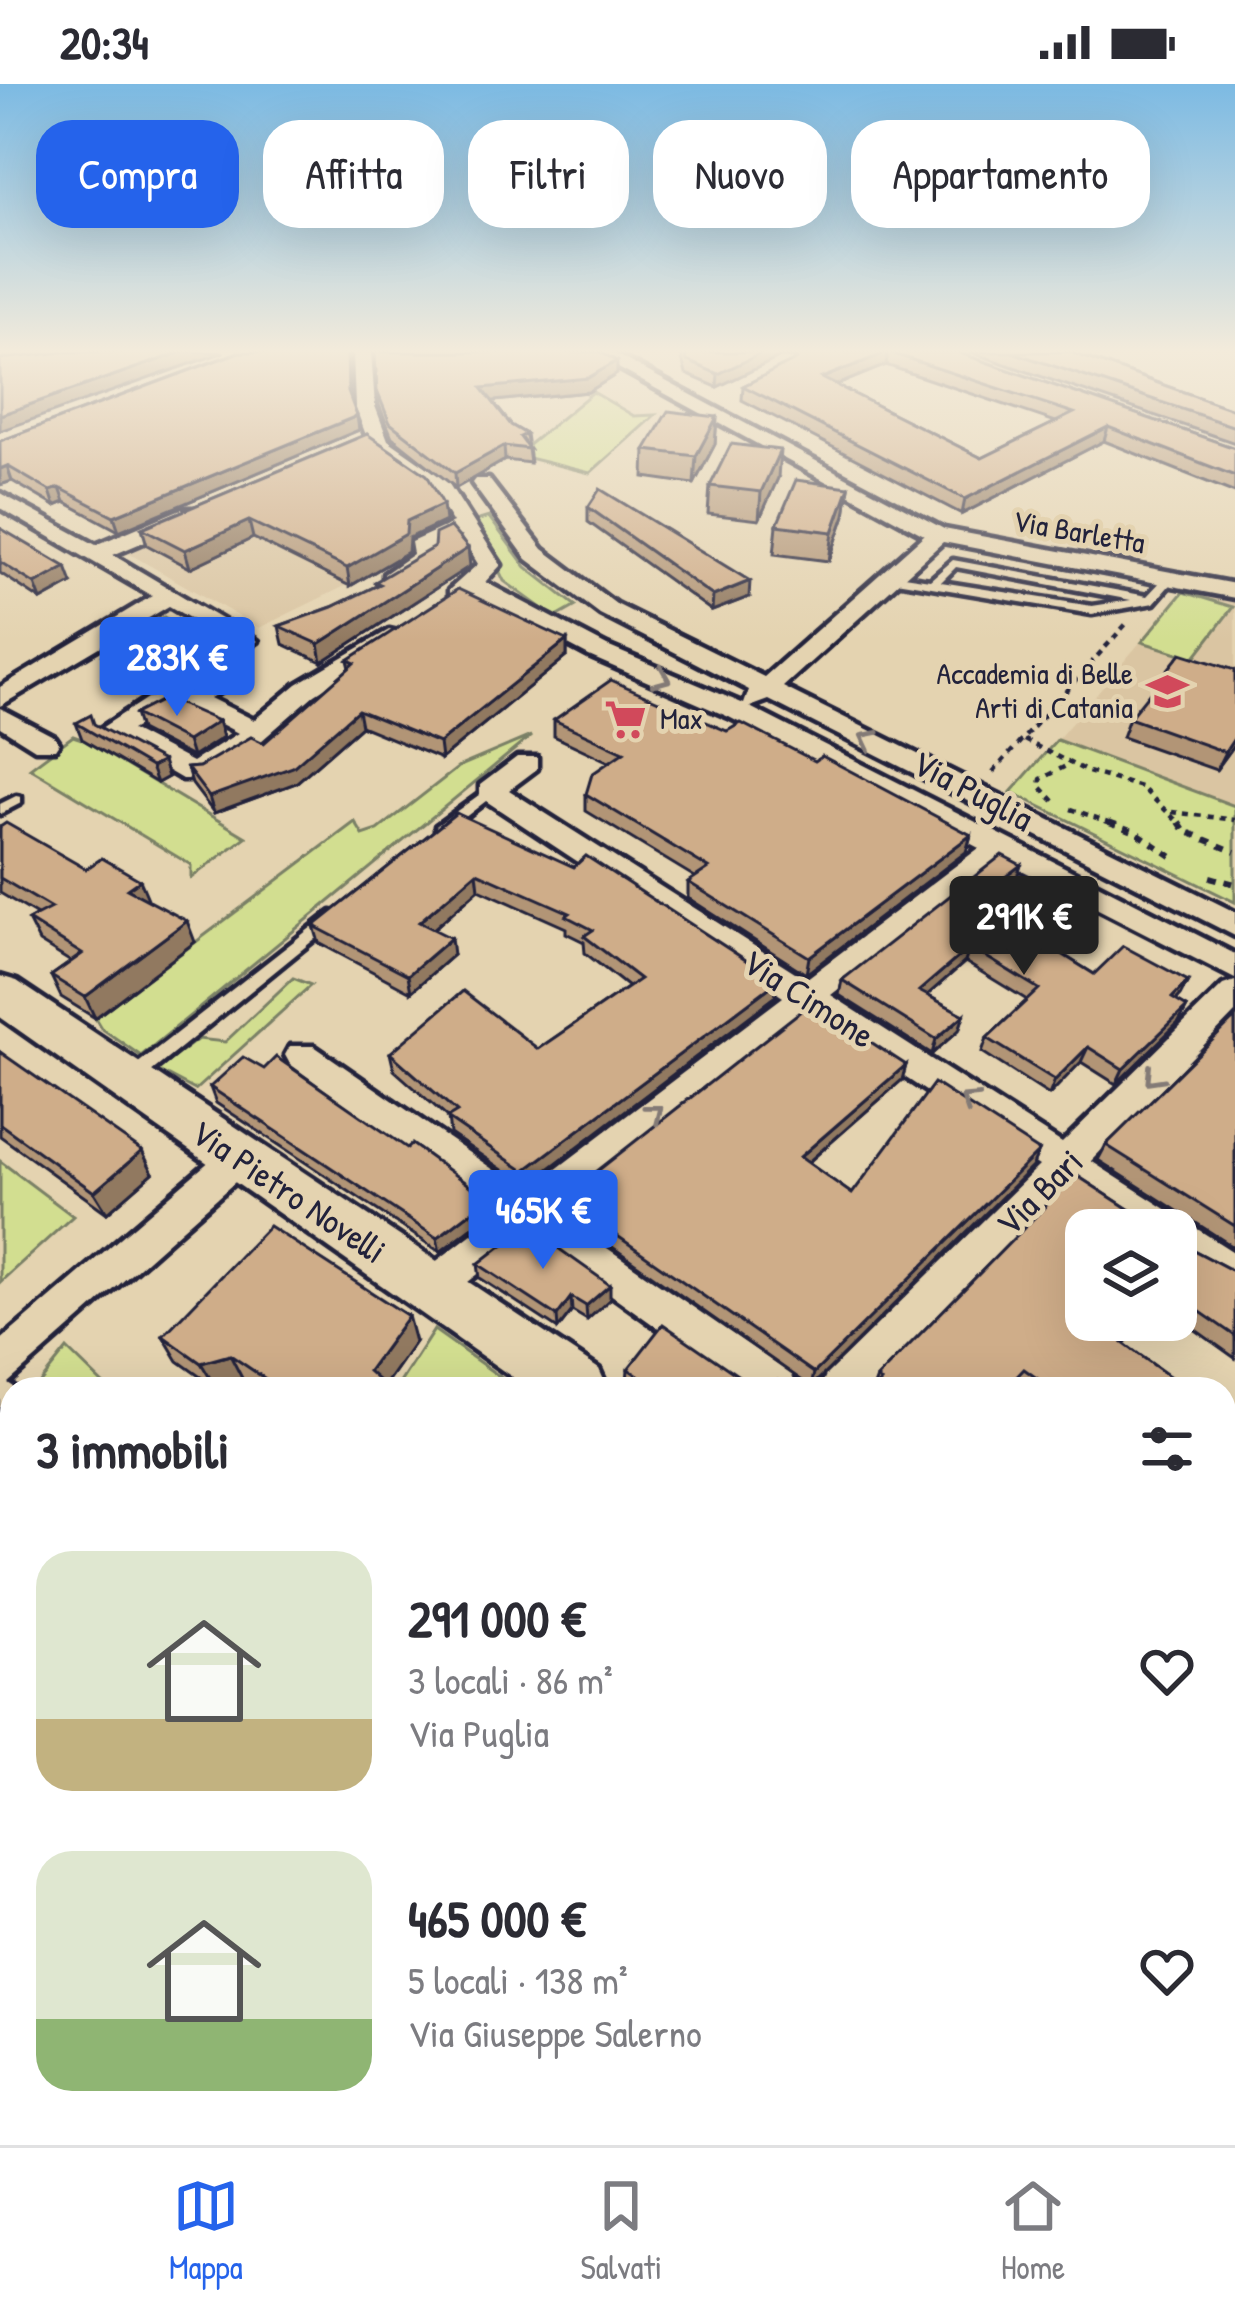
<!DOCTYPE html>
<html lang="it">
<head>
<meta charset="utf-8">
<style>
	:root { --surface:#fff; --page:#f2f2f3; --text:#2b2b33; --muted:#7c7c81; --line:#e1e1e2; --accent:#2563eb }
	body { margin:0; font-family:"Patrick Hand",sans-serif; background:var(--page); color:var(--text); height:100vh; display:flex; flex-direction:column; font-size:45px; white-space:nowrap }
	* { box-sizing:border-box; margin:0 }
	p { font-size:39px; color:var(--muted) }
	.icon { flex:none; width:66px; height:66px; fill:none; stroke:currentColor; stroke-width:2; stroke-linecap:round; stroke-linejoin:round }
	.map { position:relative; flex:1; overflow:hidden }
	.side { position:absolute; left:0px; top:1293px; width:1236px; height:768px; display:flex; flex-direction:column; background:var(--surface); border-radius:36px 36px 0 0; box-shadow:0 12px 48px #0002 }
	.side>* { flex:none }
	.banner { position:absolute; left:36px; top:36px; width:1164px; height:108px; display:flex; gap:24px }
	.tools { position:absolute; left:1065px; top:1125px; display:grid; gap:24px }
	.tools a { display:grid; place-items:center; width:132px; height:132px; border-radius:24px; background:var(--surface); box-shadow:0 12px 48px #0002; font-size:60px }
	.price { position:absolute; translate:-50% -102px; padding:0 27px; border-radius:12px; background:var(--accent); color:#fff; font-size:39px; line-height:78px; filter:drop-shadow(0 3px 6px #0008) }
	.price::after { content:''; position:absolute; left:50%; top:72px; width:36px; height:27px; margin-left:-18px; background:inherit; clip-path:polygon(0 0,100% 0,50% 100%) }
	.price.on { background:#222; color:#fff }
	ul { padding:0; list-style:none }
	li { display:flex; align-items:center; gap:36px; height:300px; padding:0 36px }
	li span { display:grid; place-items:center; flex:none; width:336px; height:240px; border-radius:36px; color:#555 }
	li>.icon { margin-inline-start:auto }
	span .icon { width:144px; height:144px; fill:#fffc; stroke-width:1 }
	li b { font-size:51px }
	h2 { display:flex; justify-content:space-between; align-items:center; height:144px; padding:0 36px; font-size:51px }
	.pill { padding:0 42px; border-radius:36px; background:var(--surface); box-shadow:0 12px 48px #0002; font-size:42px; line-height:108px }
	.pill.on { background:var(--accent); color:#fff }
	.status { display:flex; justify-content:space-between; align-items:center; height:84px; padding:0 60px; background:var(--surface); direction:ltr }
	.status svg { height:33px; fill:currentColor }
	.tabs { display:flex; justify-content:space-around; align-items:center; height:168px; border-top:3px solid var(--line); background:var(--surface); font-size:33px; color:var(--muted) }
	.tabs a { display:grid; justify-items:center; gap:6px }
	.tabs .on { color:var(--accent) }
	.map>svg:first-child { display:block }
	.built { fill:#dac5a2 }
	.green { fill:#d2de90; stroke:#7a8066; stroke-width:3 }
	.lines { fill:none; stroke-linecap:round; stroke-linejoin:round }
	.service-casing { stroke:#22223b; stroke-width:9 }
	.minor-casing { stroke:#22223b; stroke-width:9 }
	.secondary-casing { stroke:#22223b; stroke-width:9 }
	.path-far1 { stroke:#22223b; stroke-width:4.5; stroke-dasharray:6 6; stroke-linecap:butt }
	.path { stroke:#22223b; stroke-width:6; stroke-dasharray:8 8; stroke-linecap:butt }
	.service { fill:#e4d3b0; fill-rule:evenodd }
	.minor { fill:#e4d3b0; fill-rule:evenodd }
	.secondary { fill:#e4d3b0; fill-rule:evenodd }
	.wall { fill:#b29576; stroke:#22223b; stroke-width:3; fill-rule:evenodd }
	.shaded-wall { fill:#917960; stroke:#22223b; stroke-width:3 }
	.building { fill:#cfad89; stroke:#22223b; stroke-width:3 }
	.oneway { stroke:#837a76 }
	.labels { text-anchor:middle; stroke-width:10; stroke-linejoin:round; paint-order:stroke }
	.far-street-label { font-size:30px; fill:#22223b; stroke:#e4d3b0 }
	.far-poi-label { font-size:30px; fill:#22223b; stroke:#e4d3b0; text-anchor:end }
	.street-label { font-size:36px; fill:#22223b; stroke:#e4d3b0 }
</style>
</head>
<body>
<div class="status"><b>20:34</b><svg viewBox="0 0 49 12"><path d="M0 12V9h3v3zM5 12V6h3v6zM10 12V3h3v9zM15 12V0h3v12zM26 1h20v11H26zM47 4h2v5h-2z"/></svg></div>
<div class="map">
<svg width="1235" height="2061" viewBox="0 0 1235 2061">
	<rect width="100%" height="100%" fill="#e4d3b0"/>
	<filter id="ink" filterUnits="userSpaceOnUse"><feTurbulence type="fractalNoise" baseFrequency=".00833" numOctaves="2"/><feDisplacementMap in="SourceGraphic" scale="24" xChannelSelector="R" yChannelSelector="G"/><feConvolveMatrix kernelMatrix="1 2 1 2 8 2 1 2 1" color-interpolation-filters="sRGB"/></filter>
	<g filter="url(#ink)">
		<g class="built">
			<path d="M279 402 406 462 345 502 259 544 128 469Z"/>
			<path d="M1183 508 1235 518V722L1057 656Z"/>
		</g>
		<g class="green">
			<path d="M593 308 634 332 655 331 590 389 516 371Z"/>
			<path d="M489 433 526 483 576 522 555 534 504 497 476 437Z"/>
			<path d="M1183 508 1233 523 1194 574 1142 558Z"/>
			<path d="M164 533 228 571 178 602 103 571Z"/>
			<path d="M73 652 82 655 246 753 191 794V781L30 684Z"/>
			<path d="M531 652 141 972 101 944 95 934 355 738 363 751 378 746 460 682Z"/>
			<path d="M1057 656 1235 722V818L1011 708Z"/>
			<path d="M293 894 311 901 195 1006 157 986 198 955 225 958Z"/>
			<path d="M0 1077 73 1132 0 1198Z"/>
			<path d="M434 1246 517 1305H396Z"/>
			<path d="M67 1265 108 1305H35Z"/>
			<path d="M0 1859 12 1881V2049H106L113 2061H0Z"/>
			<path d="M559 2049H751L758 2061H568Z"/>
		</g>
		<g class="lines">
			<defs>
				<g id="service">
					<path d="M953 476 1147 512 1165 493 1175 495 1154 519 1092 530 890 496 884 493 890 490 930 496ZM956 483 1131 516 1092 522 941 498Z"/>
					<path d="M490 703 495 704V710L446 748H436V742Z"/>
					<path d="M16 712 21 713V719L0 730V720Z"/>
					<path d="M331 828 337 829 339 833 337 837 135 1001H123L120 996 123 991Z"/>
				</g>
				<g id="minor">
					<path d="M353 268H371L375 322 388 356 447 397 501 481 485 498 607 562 744 620 749 606 600 530 527 475 472 399 475 395H489L543 465 616 520 764 593 924 451 589 268H611L944 445 1235 500V514L943 458 783 603 1235 828V852L769 616 750 623 1235 870V895L1002 776 831 911 1062 1059 1223 901 1235 897V929L1091 1077 1235 1169V1207L1176 1172V1146H1137L1068 1101 869 1305H820L826 1291 1039 1082 808 929 556 1129 792 1291 798 1305H743L528 1151 445 1216 431 1221 417 1216 411 1204 417 1192 498 1130 290 980 285 971 290 962H314L526 1108 783 913 480 713V701L517 673H537V685L509 706 806 895 979 764 729 633 589 572 472 510 465 516H449V506L478 480 461 452 432 465 434 477 400 500H384V490L413 470 411 458 453 439 432 405 369 359 355 322Z"/>
					<path d="M0 409 96 461 181 425H197V435L113 471 258 557 246 564 237 562 169 522 0 622V603L152 512 0 424Z"/>
					<path d="M389 546 398 548V558L315 610 245 671 202 695H182L98 646 147 614 184 607 236 580 249 588 245 593 210 614 254 636 297 600ZM187 622 238 649 192 678 131 646 164 627Z"/>
					<path d="M0 624 55 653 59 659 55 665H35L0 643Z"/>
					<path d="M239 1058 252 1063 258 1073 252 1083 8 1299 17 1305H12V1353L0 1349V1257L226 1063Z"/>
					<path d="M1224 1595 1235 1600V1653L1224 1649Z"/>
					<path d="M491 2049H554L559 2061H496Z"/>
				</g>
				<g id="secondary">
					<path d="M0 892 17 897 599 1285 608 1305H529L0 933Z"/>
					<path d="M1224 1706 1235 1711V1789L1224 1784Z"/>
				</g>
			</defs>
			<use href="#service" class="service-casing"/>
			<use href="#minor" class="minor-casing"/>
			<use href="#secondary" class="secondary-casing"/>
			<g class="path-far1">
				<path d="M1024 656 1088 688 1141 703 1181 741"/>
				<path d="M993 688 1128 538"/>
				<path d="M1054 717 1040 702 1041 695 1070 680"/>
				<path d="M1071 725 1117 741"/>
				<path d="M1172 728 1235 736"/>
			</g>
			<g class="path">
				<path d="M1109 738 1136 748 1177 776"/>
				<path d="M1179 738 1185 747 1235 768"/>
				<path d="M1210 793 1235 800"/>
			</g>
			<use href="#service" class="service"/>
			<use href="#minor" class="minor"/>
			<use href="#secondary" class="secondary"/>
		</g>
		<g class="wall">
			<path d="M238 268H349L350 313 359 346 119 447 65 418 55 422 12 397 0 401V357Z"/>
			<path d="M680 268H957L1235 364V409L1104 357 962 430 742 316 743 302 797 276V274L780 273 717 303 686 290ZM886 281 1056 338 982 374 836 301Z"/>
			<path d="M970 268H1070L1235 326V359Z"/>
			<path d="M617 290 588 308 492 317 511 341 526 350 530 379 505 376 456 404 392 353 379 321 377 307Z"/>
			<path d="M717 333 715 360 694 400 644 393 645 366Z"/>
			<path d="M367 350 445 437 409 454 408 468 350 502 253 454 190 484 147 461 142 444Z"/>
			<path d="M778 394 759 436 708 430 710 402Z"/>
			<path d="M849 403 845 431 829 477 774 470 777 441Z"/>
			<path d="M588 423 749 513 712 527 588 438Z"/>
			<path d="M0 444 72 499 41 516 0 489Z"/>
			<path d="M468 464 470 482 322 578 283 560 279 542 332 523 376 502 375 498Z"/>
			<path d="M567 556V572L441 675 361 642 296 699 214 729 192 700 187 684 199 683 264 659 350 584 348 576Z"/>
			<path d="M135 630 218 637 223 653 192 673 140 646Z"/>
			<path d="M1129 634 1235 660 1216 686 1122 653Z"/>
			<path d="M554 636 727 647 815 677 971 751 966 768 806 890 688 814V798L695 793 586 727V710L609 678 554 652Z"/>
			<path d="M76 639 95 641 168 693 157 699 82 655Z"/>
			<path d="M456 729 775 913 526 1102 450 1050 448 1034 394 986 390 969 538 965 628 903 585 869 584 858 566 849V844L479 805 433 845 453 871 411 908 319 859 314 842Z"/>
			<path d="M0 743 148 816 195 858 95 934 61 913 51 892 71 878 39 858 28 836 37 831 0 809Z"/>
			<path d="M1021 781 1016 796 1014 798 1066 849 1049 862 1094 890 1188 897 1176 917 1187 923 1179 938 1116 1000 1081 978 1049 1011 982 968 987 954 1027 916 965 878 927 911 964 931 959 946 932 970 839 911 842 896Z"/>
			<path d="M1235 934V1164L1098 1076 1106 1061Z"/>
			<path d="M0 968 153 1089 107 1129 0 1052Z"/>
			<path d="M906 981 902 996 808 1079 852 1110 1039 1067 1032 1083 811 1303 564 1129 563 1114Z"/>
			<path d="M210 1003 407 1064 488 1115 490 1130 440 1168 216 1019Z"/>
			<path d="M1076 1091 1144 1135H1181L1184 1161 1235 1188V1274L1176 1232V1146H1086V1236H1144L1124 1260 1187 1305H1025L1016 1299 1011 1305H873L877 1294Z"/>
			<path d="M478 1180 610 1215 587 1236 572 1227 558 1245 480 1194Z"/>
			<path d="M163 1252 415 1258 384 1302 388 1305H256L243 1296 216 1304 178 1277Z"/>
			<path d="M628 1285 743 1295 775 1296 773 1305H638L627 1298Z"/>
			<path d="M1235 1827V2061H1145L1155 2049H1224V1830Z"/>
			<path d="M771 2049H902L911 2061H777Z"/>
		</g>
		<g class="shaded-wall">
			<path d="M182 268H224L0 347V331Z"/>
			<path d="M764 268H780V273L717 303 718 290Z"/>
			<path d="M888 268 886 281 820 308 822 294Z"/>
			<path d="M617 277V290L588 308 483 318 482 304Z"/>
			<path d="M357 332 359 346 119 447 114 432Z"/>
			<path d="M717 333 715 360 694 400 696 372Z"/>
			<path d="M1108 343 1104 357 962 430 965 415Z"/>
			<path d="M504 362 505 376 456 404 455 389Z"/>
			<path d="M780 366 778 394 759 436 761 408Z"/>
			<path d="M7 382 12 397 0 401V385Z"/>
			<path d="M849 403 845 431 829 477 833 448Z"/>
			<path d="M60 404 65 418 55 422 50 407Z"/>
			<path d="M443 420 445 437 409 454 408 468 350 502 347 484 407 437Z"/>
			<path d="M249 437 253 454 190 484 185 466Z"/>
			<path d="M468 464 470 482 322 578 319 560Z"/>
			<path d="M66 483 72 499 41 516 35 500Z"/>
			<path d="M750 497 749 513 712 527 713 512Z"/>
			<path d="M567 556V572L441 675 439 659Z"/>
			<path d="M358 626 361 642 296 699 214 729 209 713Z"/>
			<path d="M218 637 223 653 192 673 187 657Z"/>
			<path d="M1235 653V660L1216 686 1225 668Z"/>
			<path d="M163 677 168 693 157 699 151 683Z"/>
			<path d="M971 751 966 768 806 890 809 873Z"/>
			<path d="M1021 781 1016 796 1000 808 1005 793Z"/>
			<path d="M477 788 479 805 422 855 419 838Z"/>
			<path d="M140 796 149 817 127 805Z"/>
			<path d="M1072 834 1066 849 1035 872 1041 857Z"/>
			<path d="M187 837 195 858 95 934 85 913Z"/>
			<path d="M451 854 453 871 411 908 408 891Z"/>
			<path d="M970 863 965 878 915 922 919 907Z"/>
			<path d="M778 897 775 913 526 1102 524 1087Z"/>
			<path d="M1188 897 1180 912 1164 929 1172 914Z"/>
			<path d="M1187 923 1179 938 1116 1000 1123 985Z"/>
			<path d="M964 931 959 946 932 970 936 955Z"/>
			<path d="M1088 963 1081 978 1049 1011 1055 996Z"/>
			<path d="M906 981 902 996 797 1088 800 1073Z"/>
			<path d="M142 1067 153 1089 107 1129 94 1108Z"/>
			<path d="M1039 1067 1032 1083 811 1303 814 1289Z"/>
			<path d="M488 1115 490 1130 440 1168 437 1154Z"/>
			<path d="M610 1201V1215L587 1236 586 1222Z"/>
			<path d="M571 1213 572 1227 558 1245 557 1232Z"/>
			<path d="M408 1232 415 1258 382 1305 368 1287Z"/>
			<path d="M230 1271 243 1296 216 1304 201 1279Z"/>
			<path d="M0 1485 12 1503V1518L0 1500Z"/>
			<path d="M321 2049H336L344 2061H328Z"/>
		</g>
		<g class="building">
			<path d="M64 268H182L0 331V275Z"/>
			<path d="M239 268H347L348 308 357 332 114 432 60 404 50 407 7 382 0 385V357Z"/>
			<path d="M375 268H600L617 277 588 294 482 304 511 341 526 350 520 353 529 365 504 362 455 389 390 339 377 307Z"/>
			<path d="M684 268H764L718 290 687 277Z"/>
			<path d="M798 268H888L822 294 982 374 1074 329 888 268H957L1235 364V392L1108 343 965 415 743 302 797 275Z"/>
			<path d="M1012 268H1070L1235 326V343Z"/>
			<path d="M668 327 717 333 696 372 645 366Z"/>
			<path d="M367 350 427 391 443 420 407 437 406 450 347 484 249 437 185 466 142 444Z"/>
			<path d="M731 360 780 366 761 408 710 402Z"/>
			<path d="M796 396 849 403 833 448 777 441Z"/>
			<path d="M600 405 750 497 713 512 588 423Z"/>
			<path d="M450 443 468 464 319 560 279 542 332 523 380 500 375 498 434 463 435 450Z"/>
			<path d="M0 444 66 483 35 500 0 478Z"/>
			<path d="M458 505 567 556 439 659 358 626 293 683 209 713 187 684 199 683 251 653 264 659 355 579 348 576Z"/>
			<path d="M1181 569 1235 586V653L1225 668 1129 634Z"/>
			<path d="M611 596 727 647 741 639 815 677 822 672 971 751 809 873 688 798 709 784 586 710 592 690 624 668 554 636Z"/>
			<path d="M166 614 218 637 187 657 135 630Z"/>
			<path d="M91 631 94 640 163 677 151 683 76 639Z"/>
			<path d="M456 729 574 783 586 772 778 897 524 1087 447 1034 457 1028 390 969 463 907 538 965 640 895 584 852 593 846 566 832 570 829 477 788 419 838 451 854 408 891 314 842Z"/>
			<path d="M6 739 86 785 102 774 140 796 127 805 187 837 85 913 51 892 82 870 28 836 51 824 0 794V743Z"/>
			<path d="M1002 771 1021 781 1005 793 1072 834 1041 857 1094 890 1123 862 1188 897 1172 914 1187 923 1123 985 1088 963 1055 996 987 954 1039 905 970 863 919 907 964 931 936 955 842 896Z"/>
			<path d="M811 919 906 981 800 1073 852 1110 934 999 1039 1067 814 1289 563 1114Z"/>
			<path d="M1235 934V1142L1106 1061Z"/>
			<path d="M0 968 142 1067 94 1108 0 1040Z"/>
			<path d="M243 973 264 985 276 973 407 1064 412 1060 488 1115 437 1154 210 1003Z"/>
			<path d="M1076 1091 1144 1135H1181L1184 1161 1235 1188V1252L1176 1211V1146H1086V1236H1142L1123 1259 1187 1305H1073L1070 1303 1068 1305H1052L1024 1285 1005 1305H874L881 1298 877 1294Z"/>
			<path d="M269 1142 408 1232 368 1287 388 1305H278L279 1304 230 1271 201 1279 163 1252Z"/>
			<path d="M527 1142 610 1201 586 1222 571 1213 557 1232 478 1180Z"/>
			<path d="M663 1240 743 1295 775 1296 769 1305H658L628 1285Z"/>
			<path d="M1224 1331 1235 1339V1380L1224 1395Z"/>
			<path d="M1224 1454 1235 1462 1224 1483Z"/>
			<path d="M0 1500 12 1518V1718L0 1697Z"/>
			<path d="M1235 1856V2061H1174L1183 2049H1224V1986L1228 1974 1224 1971V1889Z"/>
			<path d="M178 2049H321L328 2061H186Z"/>
			<path d="M776 2049H902L911 2061H783Z"/>
		</g>
		<defs><path id="oneway-chevron" d="M-2-3.5L2.5 0L-2 3.5" fill="none" stroke-width="1.6" stroke-linecap="round" stroke-linejoin="round" transform="scale(3)"/></defs>
		<g class="oneway">
			<use href="#oneway-chevron" transform="translate(662 594) rotate(23)"/>
			<use href="#oneway-chevron" transform="translate(868 655) rotate(-153)"/>
			<use href="#oneway-chevron" transform="translate(1153 993) rotate(134)"/>
			<use href="#oneway-chevron" transform="translate(969 1017) rotate(-147)"/>
			<use href="#oneway-chevron" transform="translate(655 1028) rotate(-38)"/>
		</g>
	</g>
	<linearGradient id="sky" x2="0" y2="1"><stop stop-color="#7cbae3"/><stop offset="0.48" stop-color="#f3ebdb"/><stop offset="1" stop-color="#f3ebdb" stop-opacity="0"/></linearGradient>
	<rect width="1235" height="556" fill="url(#sky)"/>
	<defs>
		<symbol id="university-bare" viewBox="-9 -9 18 18"><path d="M0-5L7-2L0 1L-7-2ZM-4 1L0 2.5L4 1V4Q0 6-4 4Z" fill="#d1495b" stroke="#e4d3b0" stroke-width="2.5" paint-order="stroke"/></symbol>
		<symbol id="supermarket-bare" viewBox="-9 -9 18 18"><path d="M-6-5.5h2.5l.6 2H6L4.5 2H-2.5L-4.4-4H-6ZM-1.5 3.2a1.3 1.3 0 1 0 .1 0ZM3 3.2a1.3 1.3 0 1 0 .1 0Z" fill="#d1495b" stroke="#e4d3b0" stroke-width="2.5" paint-order="stroke"/></symbol>
	</defs>
	<g fill-rule="evenodd">
		<use href="#university-bare" x="1138" y="578" width="59" height="59"/>
		<use href="#supermarket-bare" x="596" y="606" width="59" height="59"/>
	</g>
	<g class="labels">
		<g class="far-street-label">
			<text transform="translate(1079 448) rotate(10)" y="10">Via Barletta</text>
		</g>
		<g class="far-poi-label">
			<text x="1133" y="600">Accademia di Belle<tspan x="1133" dy="34">Arti di Catania</tspan></text>
			<text x="660" y="645" text-anchor="start">Max</text>
		</g>
		<g class="street-label">
			<text transform="translate(973 706) rotate(28)" y="13">Via Puglia</text>
			<text transform="translate(809 914) rotate(33)" y="13">Via Cimone</text>
			<text transform="translate(289 1107) rotate(34)" y="13">Via Pietro Novelli</text>
			<text transform="translate(1039 1108) rotate(-45)" y="13">Via Bari</text>
		</g>
	</g>
</svg>
<div class="tools">
<a><svg class="icon" aria-label="layers" viewBox="0 0 24 24"><path d="M12 4l9 5-9 5-9-5zM3 14l9 5 9-5"/></svg></a>
</div>
<b class="price" style="left:177px;top:635px">283K €</b>
<b class="price on" style="left:1024px;top:894px">291K €</b>
<b class="price" style="left:543px;top:1188px">465K €</b>
<div class="banner">
<a class="pill on">Compra</a>
<a class="pill">Affitta</a>
<a class="pill">Filtri</a>
<a class="pill">Nuovo</a>
<a class="pill">Appartamento</a>
</div>
<section class="side">
<h2>3 immobili<svg class="icon" aria-label="filters" viewBox="0 0 24 24"><path d="M4 7h16M4 17h16"/><circle cx="9" cy="7" r="2"/><circle cx="15" cy="17" r="2"/></svg></h2>
<ul>
<li><span style="background:linear-gradient(#dfe7d0 70%,#c2b280 0)"><svg class="icon" aria-label="home" viewBox="0 0 24 24"><path d="M3 11l9-7 9 7M6 9v11h12V9"/></svg></span><div><b>291 000 €</b><p>3 locali · 86 m²</p><p>Via Puglia</p></div><svg class="icon" aria-label="heart" viewBox="0 0 24 24"><path d="M12 20l-8-8c-3-5 5-10 8-4 3-6 11-1 8 4z"/></svg></li>
<li><span style="background:linear-gradient(#dfe7d0 70%,#8fb573 0)"><svg class="icon" aria-label="home" viewBox="0 0 24 24"><path d="M3 11l9-7 9 7M6 9v11h12V9"/></svg></span><div><b>465 000 €</b><p>5 locali · 138 m²</p><p>Via Giuseppe Salerno</p></div><svg class="icon" aria-label="heart" viewBox="0 0 24 24"><path d="M12 20l-8-8c-3-5 5-10 8-4 3-6 11-1 8 4z"/></svg></li>
</ul>
</section>
</div>
<nav class="tabs">
<a class="on"><svg class="icon" aria-label="map" viewBox="0 0 24 24"><path d="M3 6l6-2 6 2 6-2v14l-6 2-6-2-6 2zM9 4v14M15 6v14"/></svg>Mappa</a>
<a><svg class="icon" aria-label="saved" viewBox="0 0 24 24"><path d="M7 4h10v16l-5-4-5 4z"/></svg>Salvati</a>
<a><svg class="icon" aria-label="home" viewBox="0 0 24 24"><path d="M3 11l9-7 9 7M6 9v11h12V9"/></svg>Home</a>
</nav>
</body>
</html>
